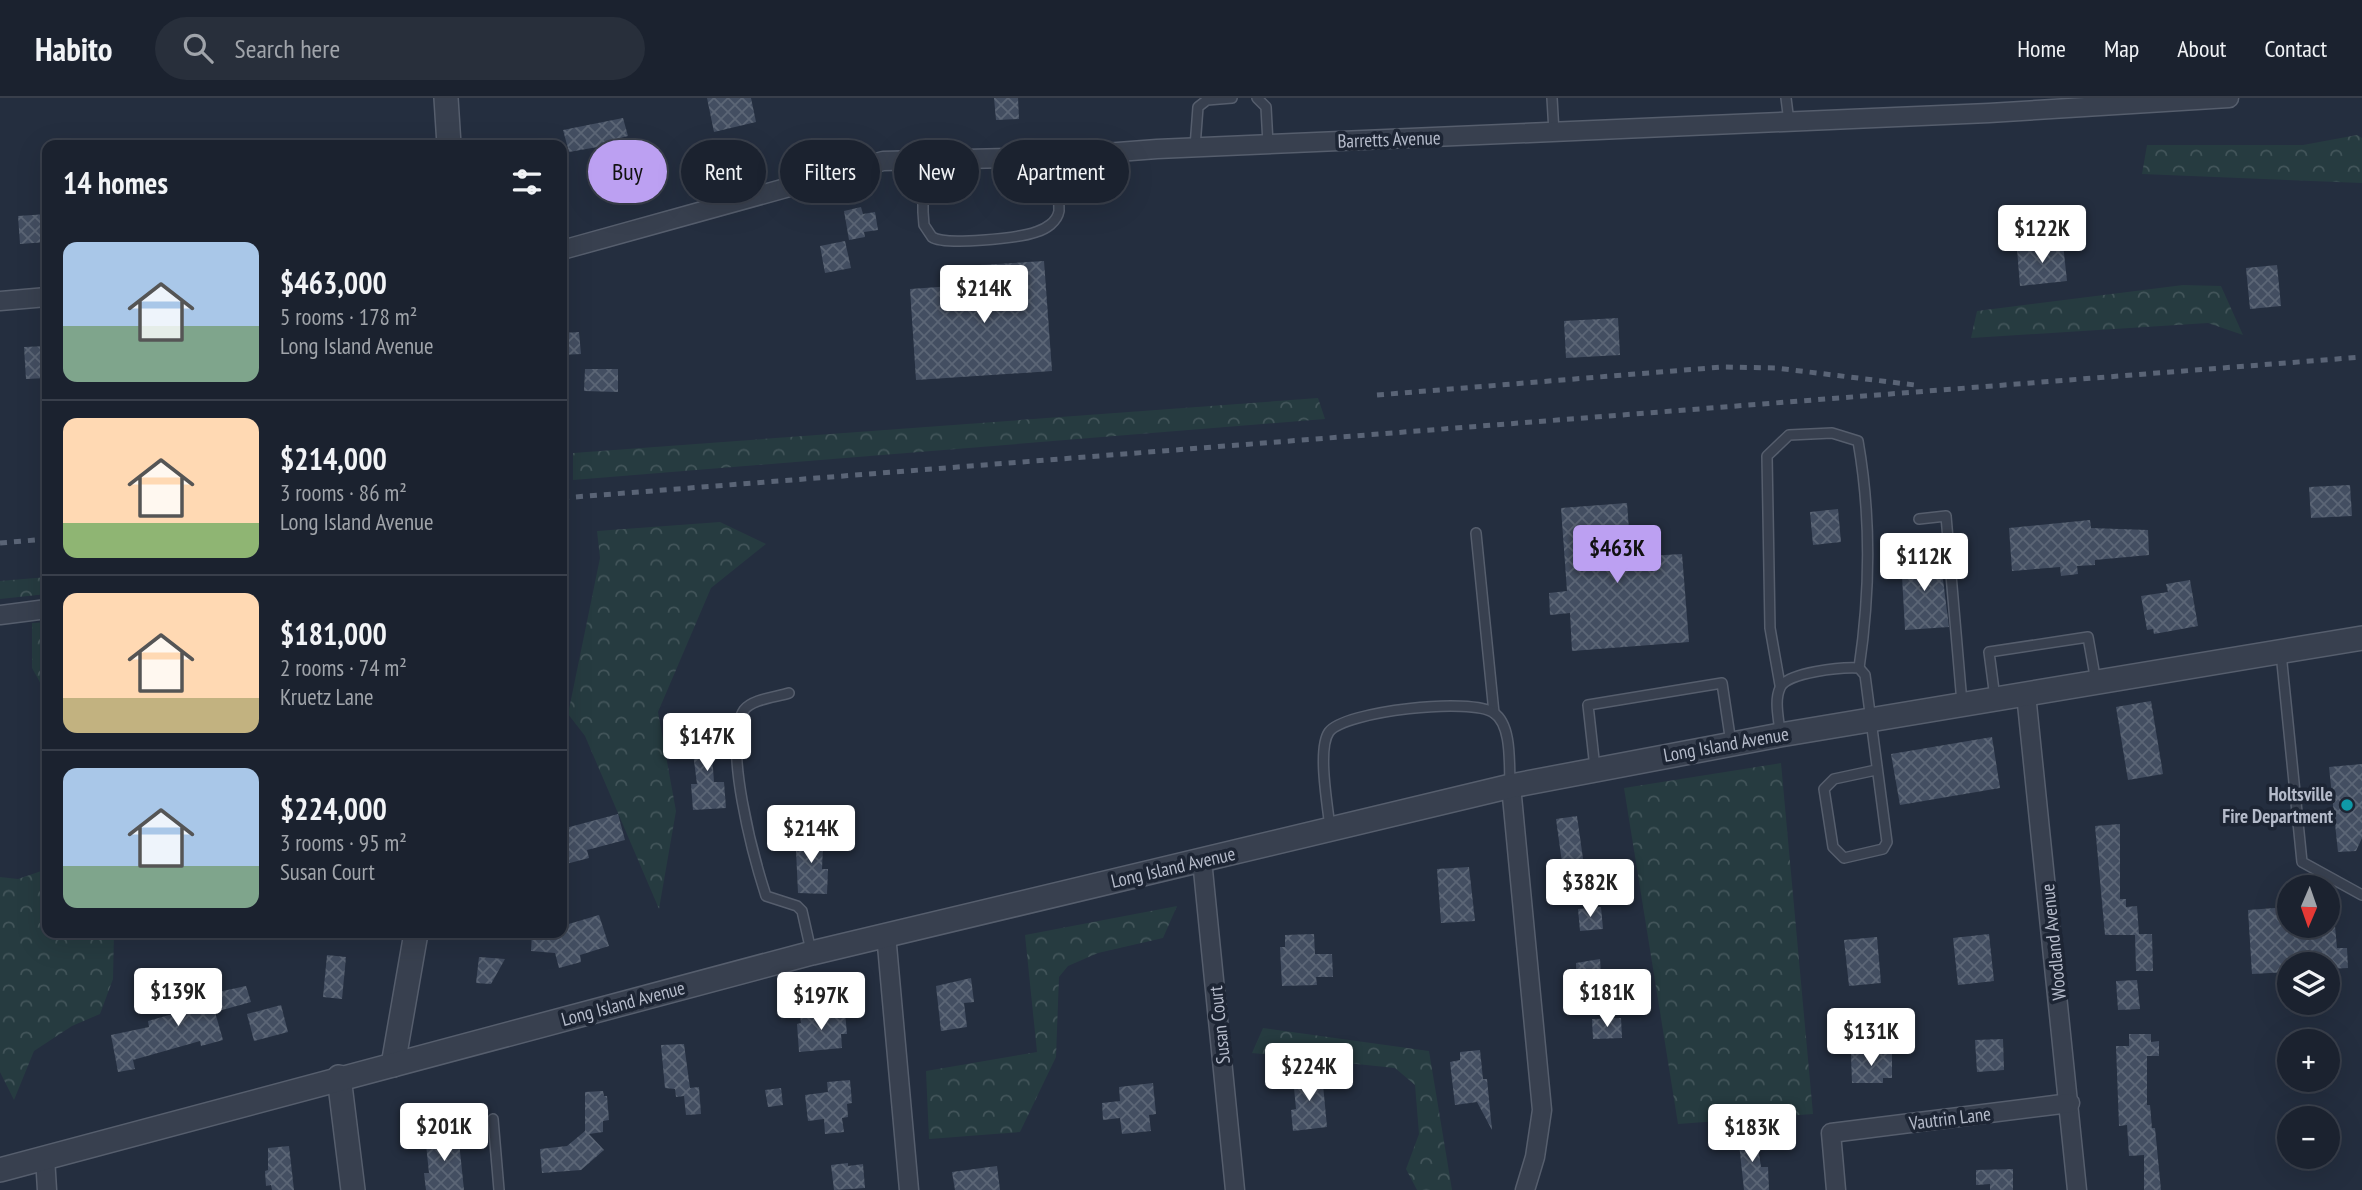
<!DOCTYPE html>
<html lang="en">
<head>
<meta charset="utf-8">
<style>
	:root { --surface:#1b222f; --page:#282f3b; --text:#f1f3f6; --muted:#a0a4aa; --line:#393f4b; --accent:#bca0f2 }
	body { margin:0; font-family:"PT Sans Narrow",sans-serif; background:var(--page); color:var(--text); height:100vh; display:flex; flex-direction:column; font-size:26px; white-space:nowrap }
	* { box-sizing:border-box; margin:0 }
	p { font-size:23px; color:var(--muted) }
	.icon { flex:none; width:38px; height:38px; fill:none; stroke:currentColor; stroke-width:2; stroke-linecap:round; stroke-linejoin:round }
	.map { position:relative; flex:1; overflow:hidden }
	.sheet { position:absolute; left:42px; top:42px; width:525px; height:798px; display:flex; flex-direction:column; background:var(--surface); border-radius:14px; box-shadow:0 7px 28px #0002,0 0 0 2px var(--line) }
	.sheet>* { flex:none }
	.top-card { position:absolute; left:588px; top:42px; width:665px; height:63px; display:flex; gap:14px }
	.needle { width:46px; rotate:182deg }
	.fabs { position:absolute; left:2277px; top:777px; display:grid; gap:14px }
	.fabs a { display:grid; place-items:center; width:63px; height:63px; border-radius:50%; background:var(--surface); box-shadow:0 7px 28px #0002,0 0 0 2px var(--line); font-size:35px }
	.price { position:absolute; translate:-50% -60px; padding:0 16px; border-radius:7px; background:#fff; color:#222; font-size:23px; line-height:46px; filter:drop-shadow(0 2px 4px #0008) }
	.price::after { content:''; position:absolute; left:50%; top:42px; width:21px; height:16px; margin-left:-10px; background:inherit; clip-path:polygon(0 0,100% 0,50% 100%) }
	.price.current { background:var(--accent); color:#111 }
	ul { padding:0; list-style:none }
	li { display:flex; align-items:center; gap:21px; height:175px; padding:0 21px }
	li+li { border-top:2px solid var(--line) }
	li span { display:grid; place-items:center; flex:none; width:196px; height:140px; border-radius:14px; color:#555 }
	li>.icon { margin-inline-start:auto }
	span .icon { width:84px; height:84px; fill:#fffc; stroke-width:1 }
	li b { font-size:30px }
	h2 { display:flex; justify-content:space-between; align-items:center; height:84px; padding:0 21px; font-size:30px }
	.tag { padding:0 24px; border-radius:32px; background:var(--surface); box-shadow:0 7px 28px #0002,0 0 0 2px var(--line); font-size:24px; line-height:63px }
	.tag.current { background:var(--accent); color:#111 }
	header { display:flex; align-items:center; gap:42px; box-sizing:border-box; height:98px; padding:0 35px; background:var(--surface); border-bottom:2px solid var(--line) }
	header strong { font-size:33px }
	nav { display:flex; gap:38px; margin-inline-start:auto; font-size:24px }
	.search { width:490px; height:63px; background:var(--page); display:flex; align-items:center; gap:18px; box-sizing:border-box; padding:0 24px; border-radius:38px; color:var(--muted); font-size:26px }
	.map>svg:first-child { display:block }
	.forest { fill:url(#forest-crowns) }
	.building { fill:url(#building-cross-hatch) }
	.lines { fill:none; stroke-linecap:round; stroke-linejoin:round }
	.service-casing { stroke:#565e6d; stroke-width:12 }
	.minor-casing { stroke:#565e6d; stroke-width:21 }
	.tertiary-casing { stroke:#565e6d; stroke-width:26 }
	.service { stroke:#38404f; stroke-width:9 }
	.minor { stroke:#38404f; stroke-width:18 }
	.tertiary { stroke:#38404f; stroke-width:23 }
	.rail { stroke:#5a6476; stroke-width:5; stroke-dasharray:7 7; stroke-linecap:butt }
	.culture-dot { fill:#0f9aa8; stroke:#1d2534; stroke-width:2.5 }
	.labels { text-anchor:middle; stroke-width:7; stroke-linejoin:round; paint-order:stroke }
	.street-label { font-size:19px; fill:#b5bbca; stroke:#1d2534 }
	.poi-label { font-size:19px; font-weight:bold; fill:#b5bbca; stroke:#1d2534; text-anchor:end }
</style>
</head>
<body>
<header>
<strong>Habito</strong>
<div class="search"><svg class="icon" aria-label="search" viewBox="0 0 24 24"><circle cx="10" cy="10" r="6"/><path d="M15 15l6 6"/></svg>Search here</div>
<nav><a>Home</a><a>Map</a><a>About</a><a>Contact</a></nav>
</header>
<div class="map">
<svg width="2362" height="1092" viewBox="0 0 2362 1092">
	<defs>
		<pattern id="forest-crowns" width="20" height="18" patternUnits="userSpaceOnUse" patternTransform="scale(1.75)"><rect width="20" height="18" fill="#263b40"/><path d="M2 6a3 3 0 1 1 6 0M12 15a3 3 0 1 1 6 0" fill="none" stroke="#43555a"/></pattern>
		<pattern id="building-cross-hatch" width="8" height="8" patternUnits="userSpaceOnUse" patternTransform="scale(1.75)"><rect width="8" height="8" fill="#434e61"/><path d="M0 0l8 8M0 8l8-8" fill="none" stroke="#5c6676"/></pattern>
	</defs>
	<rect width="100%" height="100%" fill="#242e3f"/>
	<g class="forest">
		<path d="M2357 37 2362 40V85L2142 76 2147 47H2303Z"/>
		<path d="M2183 187 2221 188 2243 237 2208 225 1971 240 1977 213Z"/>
		<path d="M1318 300 1325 321 573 382V355Z"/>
		<path d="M720 424 766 446 711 490 658 614 676 713 659 811 585 638 568 616 600 460 597 433Z"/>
		<path d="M47 479V496L0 501V483Z"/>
		<path d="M47 524V597L32 570V525Z"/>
		<path d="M1781 665 1813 1016 1678 1026 1624 690Z"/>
		<path d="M47 771V835H114L113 881 100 916 72 928 34 953 14 1002 0 974V779L18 781Z"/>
		<path d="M1177 808 1163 840 1098 855 1068 868 1059 879 1056 959 1020 1034 929 1041 926 973 1037 954 1025 837Z"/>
		<path d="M1263 930 1429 953 1452 1092H1417L1406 1071 1419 1036 1415 987 1395 970 1252 955Z"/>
	</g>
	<g class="building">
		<path d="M707 0H751L756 24 714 34Z"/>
		<path d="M994 0H1018L1019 21 996 22Z"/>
		<path d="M623 20 628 38 609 43V47L569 54 563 32Z"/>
		<path d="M861 109 863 116 875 114 878 132 864 134 865 139 849 142 844 113Z"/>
		<path d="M47 116V144L20 146 18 118Z"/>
		<path d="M845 143 851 170 825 175 820 148Z"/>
		<path d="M2063 146 2067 183 2020 188 2017 151Z"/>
		<path d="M1044 163 1052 273 916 282 910 191 981 186 980 167Z"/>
		<path d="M2277 167 2281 208 2250 211 2246 170Z"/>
		<path d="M1618 220 1620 257 1566 260 1564 223Z"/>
		<path d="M579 234 581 256 562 257V235Z"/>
		<path d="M47 248V280L26 281 24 249Z"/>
		<path d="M585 271H618V294L584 293Z"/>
		<path d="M2350 387 2352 418 2311 420 2309 389Z"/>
		<path d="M1627 405 1631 459 1682 456 1689 544 1572 553 1570 515 1550 517 1549 495 1567 493 1561 410Z"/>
		<path d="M1838 411 1841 444 1813 447 1810 414Z"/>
		<path d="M2090 422 2091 430 2148 432 2149 457 2095 462V467L2077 468 2078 476 2061 478 2060 469 2012 473 2009 430Z"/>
		<path d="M1940 458 1949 529 1905 532 1901 460Z"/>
		<path d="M2190 482 2198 528 2154 536 2153 531 2147 532 2141 498 2168 494 2166 486Z"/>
		<path d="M2151 603 2163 676 2128 682 2116 609Z"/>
		<path d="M724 636 727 652 712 655 714 684H724L726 710 693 712 691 686H697L691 640Z"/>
		<path d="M1992 639 2000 690 1900 707 1891 656Z"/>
		<path d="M2362 666V740L2356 753 2338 754 2329 669Z"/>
		<path d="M618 716 625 742 587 752 589 760 566 766 562 731Z"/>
		<path d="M1577 718 1585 775 1564 779 1556 721Z"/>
		<path d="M2120 726V801H2126V809L2137 808 2139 836H2152L2153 873H2136L2135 837H2105L2095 728Z"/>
		<path d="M801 732 818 733 817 749H823L822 771H828L827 796 798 795 796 752 800 753Z"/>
		<path d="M1469 769 1475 823 1441 825 1437 771Z"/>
		<path d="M1601 809 1603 831 1580 833 1578 811Z"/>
		<path d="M2289 809V828H2335L2337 850H2347L2348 870 2328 871V866H2289V874L2252 876 2248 812Z"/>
		<path d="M599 817 609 848 580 857 581 864 559 870 555 855 531 853 532 835H562V828Z"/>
		<path d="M1314 836 1315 856H1332L1333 879H1316L1317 887 1282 888 1280 849H1285V837Z"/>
		<path d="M1989 836 1994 883 1958 887 1953 840Z"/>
		<path d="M1877 839 1881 885 1849 888 1844 842Z"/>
		<path d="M327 857 346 859 342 901 323 899Z"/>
		<path d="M479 859 505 861 491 886 476 885Z"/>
		<path d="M1600 861 1603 900 1577 899 1576 865Z"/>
		<path d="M971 880 974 904 964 905 967 929 941 933 936 888Z"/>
		<path d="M2137 882 2140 911 2118 912 2116 883Z"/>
		<path d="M246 888 251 904 215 914 223 942 201 948 200 943 133 962 135 971 118 974 111 937 149 929 148 923 190 911 193 910 190 900Z"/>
		<path d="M281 907 288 934 254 943 247 916Z"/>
		<path d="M845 914 847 936H841L842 950 799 954 797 926 801 925 800 918Z"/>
		<path d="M1621 920 1622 940 1593 941 1592 921Z"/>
		<path d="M1892 929H1911V954L1892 955Z"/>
		<path d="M2129 936H2151V944L2159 943V958H2147V1007H2150L2152 1030H2155L2161 1092H2144V1057L2129 1058 2127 1027 2119 1028 2116 948H2129Z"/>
		<path d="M2003 941 2004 972 1977 974 1975 942Z"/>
		<path d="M684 946 690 990 699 989 701 1016 686 1017 684 998 676 999 675 991 665 990 661 947Z"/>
		<path d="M1480 952 1483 981H1487L1492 1032 1477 1004 1455 1007 1450 964 1460 962V954Z"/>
		<path d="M1851 956H1892V980H1883V985H1852Z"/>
		<path d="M1322 976 1327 1029 1293 1033 1291 1012 1296 1011 1293 979Z"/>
		<path d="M850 982 852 1005 847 1006 848 1019 842 1020 844 1034 825 1036 824 1021 808 1023 805 997 828 994 827 984Z"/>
		<path d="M1153 985 1156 1016 1149 1017 1151 1033 1122 1036 1120 1020 1103 1022 1102 1005 1120 1003 1119 989Z"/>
		<path d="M781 990 783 1007 768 1009 765 992Z"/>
		<path d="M603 993 604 998H607L609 1022 603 1023V1034L589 1036 604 1052 581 1072 542 1075 540 1051 567 1048 585 1033V994Z"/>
		<path d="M458 1034 464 1092H426L424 1075H429L425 1037Z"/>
		<path d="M1756 1035 1761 1069H1768L1769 1092H1744L1738 1036Z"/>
		<path d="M289 1048 294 1092H272L271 1087 266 1088 265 1073 268 1072V1050Z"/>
		<path d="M848 1065V1068L863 1066 865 1090 834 1092 831 1067Z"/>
		<path d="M997 1068 1000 1092H955L952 1074Z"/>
		<path d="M2013 1071V1092H1990V1086L1976 1087V1072Z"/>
	</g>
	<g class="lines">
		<defs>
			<g id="service">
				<path d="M1257 0 1266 9 1268 46"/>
				<path d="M1552 0 1554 34"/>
				<path d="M1786 0 1789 24"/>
				<path d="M1195 49 1198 9 1207 2 1232 0"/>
				<path d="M923 62V114L924 127 932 139C945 148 1019 140 1036 134 1046 131 1057 124 1059 113L1058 59"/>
				<path d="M1919 421 1946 418 1962 605"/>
				<path d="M1476 435 1494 615"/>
				<path d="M2281 555 2302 764 2362 797"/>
				<path d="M1780 587 1770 530 1767 358 1789 337 1832 335 1858 343C1871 417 1870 496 1859 570"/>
				<path d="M789 595C777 599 752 601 744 612 722 645 754 761 766 798L797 808 802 813 811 853"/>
				<path d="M1995 600 1989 554 2088 539 2096 584"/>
				<path d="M1780 635C1779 621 1774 603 1780 590 1786 574 1843 569 1859 570L1865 577 1887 744 1883 751 1844 760 1833 749 1824 691 1834 681 1876 672"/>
				<path d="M1595 670 1588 607 1722 585 1731 645"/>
				<path d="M1330 730C1328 709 1317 651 1329 634 1344 613 1472 599 1494 615 1512 627 1509 666 1510 686"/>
				<path d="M493 1021 499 1092"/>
			</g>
			<g id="minor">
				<path d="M562 152 883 63 1053 59 1157 51 1989 15 2229 0"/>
				<path d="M0 203 47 199"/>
				<path d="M0 517 47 511"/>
				<path d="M2026 596 2077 1092"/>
				<path d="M1511 688 1542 1012 1535 1059 1525 1092"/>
				<path d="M1202 762 1235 1092"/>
				<path d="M886 836 909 1092"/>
				<path d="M45 1059 47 1092"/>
				<path d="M1836 1092 1831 1035 2070 1005"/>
			</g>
			<g id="tertiary">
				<path d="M446 0 449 47"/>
				<path d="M393 967 416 835"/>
				<path d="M339 979 353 1092"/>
				<path d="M0 1072 812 855 1511 688 1780 637 2362 540"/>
			</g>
		</defs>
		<use href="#service" class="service-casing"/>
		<use href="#minor" class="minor-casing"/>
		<use href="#tertiary" class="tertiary-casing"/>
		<use href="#service" class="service"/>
		<use href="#minor" class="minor"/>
		<use href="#tertiary" class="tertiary"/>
		<g class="rail">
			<path d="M1377 297 1722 269 1776 270 1915 287"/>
			<path d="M562 400 2362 259"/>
			<path d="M0 445 47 441"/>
		</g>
	</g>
	<circle class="culture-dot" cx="2347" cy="707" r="7"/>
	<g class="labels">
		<g class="street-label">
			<text transform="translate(1389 41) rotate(-2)" y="7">Barretts Avenue</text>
			<text transform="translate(1726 646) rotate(-10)" y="7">Long Island Avenue</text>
			<text transform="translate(1173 769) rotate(-13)" y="7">Long Island Avenue</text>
			<text transform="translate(2053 844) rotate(-96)" y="7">Woodland Avenue</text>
			<text transform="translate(623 905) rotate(-15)" y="7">Long Island Avenue</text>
			<text transform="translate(1219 927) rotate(-96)" y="7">Susan Court</text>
			<text transform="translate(1950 1020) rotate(-7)" y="7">Vautrin Lane</text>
		</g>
		<g class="poi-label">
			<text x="2333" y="703">Holtsville<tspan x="2333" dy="22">Fire Department</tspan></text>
		</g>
	</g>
</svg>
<div class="fabs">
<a><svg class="needle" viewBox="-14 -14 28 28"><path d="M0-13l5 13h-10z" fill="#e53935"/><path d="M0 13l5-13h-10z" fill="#a0a4aa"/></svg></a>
<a><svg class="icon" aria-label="layers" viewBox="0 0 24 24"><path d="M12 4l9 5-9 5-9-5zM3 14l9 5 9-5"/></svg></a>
<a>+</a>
<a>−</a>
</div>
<b class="price" style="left:2042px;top:167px">$122K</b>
<b class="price" style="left:984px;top:227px">$214K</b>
<b class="price current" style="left:1617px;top:487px">$463K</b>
<b class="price" style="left:1924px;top:495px">$112K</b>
<b class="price" style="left:707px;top:675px">$147K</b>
<b class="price" style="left:811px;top:767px">$214K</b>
<b class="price" style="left:1590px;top:821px">$382K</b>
<b class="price" style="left:178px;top:930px">$139K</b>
<b class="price" style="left:1607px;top:931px">$181K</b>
<b class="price" style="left:821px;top:934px">$197K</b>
<b class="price" style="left:1871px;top:970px">$131K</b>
<b class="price" style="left:1309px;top:1005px">$224K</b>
<b class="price" style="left:444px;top:1065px">$201K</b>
<b class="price" style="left:1752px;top:1066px">$183K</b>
<div class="top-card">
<a class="tag current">Buy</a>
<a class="tag">Rent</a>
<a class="tag">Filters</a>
<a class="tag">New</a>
<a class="tag">Apartment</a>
</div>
<section class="sheet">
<h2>14 homes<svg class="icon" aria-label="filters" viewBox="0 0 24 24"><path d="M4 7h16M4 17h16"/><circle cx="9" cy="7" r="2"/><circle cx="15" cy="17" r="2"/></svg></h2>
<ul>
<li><span style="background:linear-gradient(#a9c7e8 60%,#7fa58c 0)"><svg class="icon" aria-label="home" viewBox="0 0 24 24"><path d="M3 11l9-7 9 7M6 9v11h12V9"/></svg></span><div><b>$463,000</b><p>5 rooms · 178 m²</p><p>Long Island Avenue</p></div></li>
<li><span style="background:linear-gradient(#ffd9b3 75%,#8fb573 0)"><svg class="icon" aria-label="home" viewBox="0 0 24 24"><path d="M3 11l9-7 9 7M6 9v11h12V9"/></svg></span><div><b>$214,000</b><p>3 rooms · 86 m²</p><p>Long Island Avenue</p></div></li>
<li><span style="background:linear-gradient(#ffd9b3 75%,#c2b280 0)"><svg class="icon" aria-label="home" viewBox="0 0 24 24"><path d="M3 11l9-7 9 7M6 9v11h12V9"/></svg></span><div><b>$181,000</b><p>2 rooms · 74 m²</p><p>Kruetz Lane</p></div></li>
<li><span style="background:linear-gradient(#a9c7e8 70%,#7fa58c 0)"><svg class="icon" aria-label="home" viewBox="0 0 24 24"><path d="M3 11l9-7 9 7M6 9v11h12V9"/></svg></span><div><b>$224,000</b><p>3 rooms · 95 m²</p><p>Susan Court</p></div></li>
</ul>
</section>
</div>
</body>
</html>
